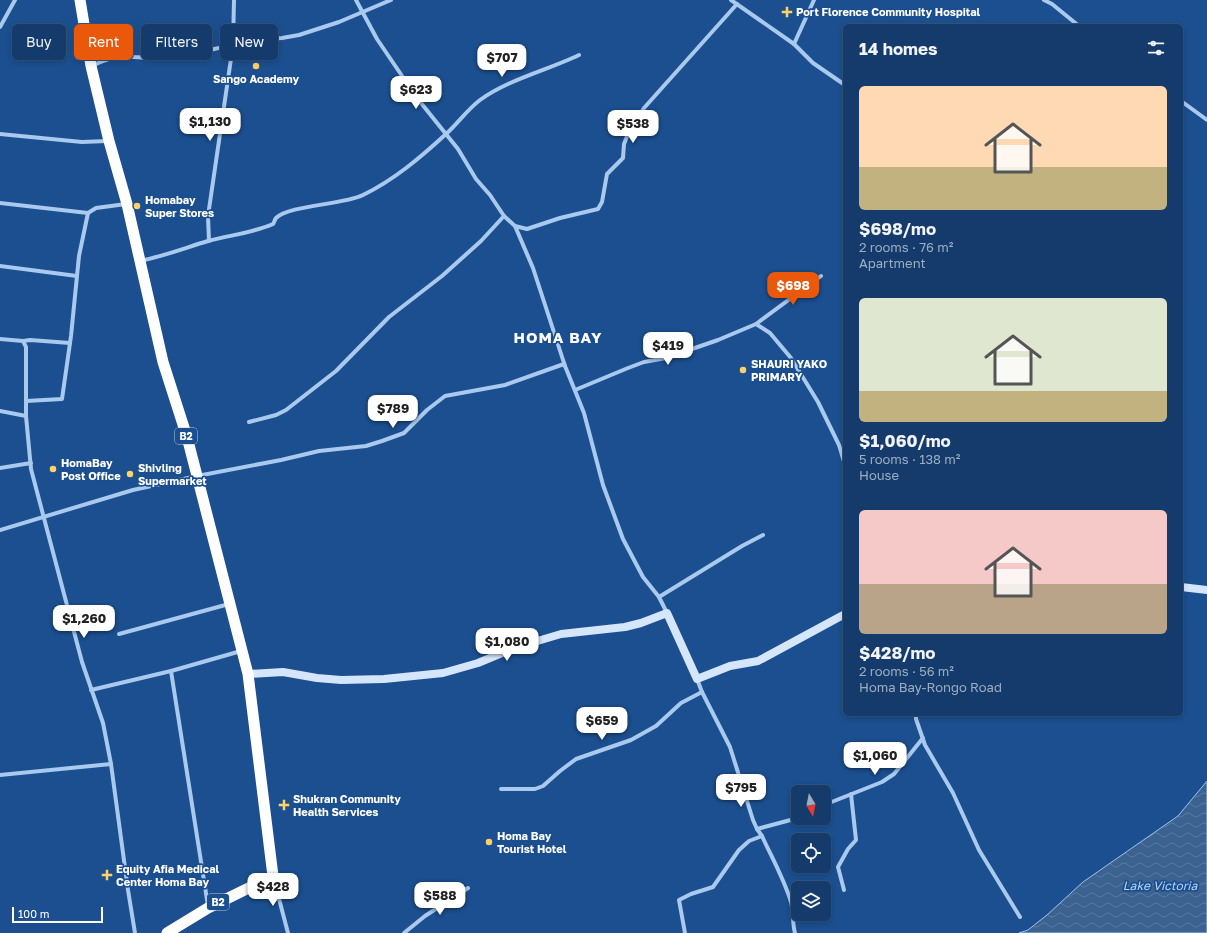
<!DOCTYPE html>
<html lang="en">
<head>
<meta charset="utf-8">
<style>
	:root { --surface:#143b6b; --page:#1d4271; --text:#f1f3f6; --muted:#9dadc1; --line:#33557e; --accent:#ea580c }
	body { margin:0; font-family:"Golos Text",sans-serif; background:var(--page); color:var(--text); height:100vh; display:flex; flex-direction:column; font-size:15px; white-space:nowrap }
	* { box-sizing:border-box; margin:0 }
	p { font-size:13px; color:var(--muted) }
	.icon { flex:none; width:22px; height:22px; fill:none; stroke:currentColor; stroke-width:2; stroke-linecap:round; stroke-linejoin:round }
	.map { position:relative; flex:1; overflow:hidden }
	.drawer { position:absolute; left:843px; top:24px; width:340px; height:692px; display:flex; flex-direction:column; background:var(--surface); border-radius:6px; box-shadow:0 2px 6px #0003,0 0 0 1px var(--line) }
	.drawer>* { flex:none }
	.guide { position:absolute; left:12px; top:24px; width:380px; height:36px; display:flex; gap:8px }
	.needle { width:26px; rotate:170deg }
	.controls { position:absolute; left:791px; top:785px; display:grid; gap:8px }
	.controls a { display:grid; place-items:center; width:40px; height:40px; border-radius:6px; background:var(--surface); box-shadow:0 2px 6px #0003,0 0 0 1px var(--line); font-size:20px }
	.scale { position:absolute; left:12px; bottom:10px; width:91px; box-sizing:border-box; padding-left:4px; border:2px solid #fff; border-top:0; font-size:11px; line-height:14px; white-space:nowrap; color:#fff; -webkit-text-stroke:3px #1b4f8f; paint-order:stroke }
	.price { position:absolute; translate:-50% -34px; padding:0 9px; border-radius:8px; background:#fff; color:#222; font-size:13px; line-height:26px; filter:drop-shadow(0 1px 2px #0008) }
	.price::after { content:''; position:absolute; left:50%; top:24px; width:12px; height:9px; margin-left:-6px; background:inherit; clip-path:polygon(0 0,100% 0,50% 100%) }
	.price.current { background:var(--accent); color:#fff }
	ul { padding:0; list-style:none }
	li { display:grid; align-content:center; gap:8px; height:212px; padding:0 16px }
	li span { display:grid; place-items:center; height:124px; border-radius:6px; color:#555 }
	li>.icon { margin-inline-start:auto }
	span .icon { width:72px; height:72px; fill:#fffc; stroke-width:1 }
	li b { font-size:17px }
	h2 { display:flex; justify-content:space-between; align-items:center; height:48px; padding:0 16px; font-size:17px }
	.pill { padding:0 14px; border-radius:6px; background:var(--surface); box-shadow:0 2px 6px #0003,0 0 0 1px var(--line); font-size:14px; line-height:36px }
	.pill.current { background:var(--accent); color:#fff }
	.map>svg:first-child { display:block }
	.water { fill:url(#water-waves); stroke:#9cc4f0 }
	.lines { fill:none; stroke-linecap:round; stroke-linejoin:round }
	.street { stroke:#a9c9ee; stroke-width:4 }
	.secondary { stroke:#d6e6fa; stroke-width:8 }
	.highway { stroke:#fff; stroke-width:11 }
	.poi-dot { fill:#ffd166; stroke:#1b4f8f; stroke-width:1.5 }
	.labels { text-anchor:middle; stroke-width:3.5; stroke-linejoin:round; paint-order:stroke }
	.shield { fill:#1b4f8f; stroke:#bbcadd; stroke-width:1 }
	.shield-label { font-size:10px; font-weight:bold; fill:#fff }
	.poi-label { font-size:11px; font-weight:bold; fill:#fff; stroke:#1b4f8f; text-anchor:start }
	.water-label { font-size:12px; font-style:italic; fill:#b5d3f5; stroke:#1b4f8f }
	.district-label { font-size:15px; font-weight:bold; letter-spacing:1px; fill:#fff; stroke:#1b4f8f }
</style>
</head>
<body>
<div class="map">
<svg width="1207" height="933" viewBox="0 0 1207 933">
	<defs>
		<pattern id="water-waves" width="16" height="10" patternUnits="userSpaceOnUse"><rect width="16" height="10" fill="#3c6290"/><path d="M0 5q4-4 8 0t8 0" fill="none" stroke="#597aa1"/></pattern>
	</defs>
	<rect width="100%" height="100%" fill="#1b4f8f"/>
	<path class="water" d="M1207 781V933H1019L1028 930 1047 915 1083 882 1178 816Z"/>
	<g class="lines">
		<g class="street">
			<path d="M356 0 377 39 417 98 458 149 476 179 490 195 504 216 515 226 533 268 565 366 584 413 603 485 623 539 643 577 659 597 667 613"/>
			<path d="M731 0 794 44 813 63 845 85"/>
			<path d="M1044 0 1052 4 1079 26"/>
			<path d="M0 27 15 0"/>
			<path d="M794 44 814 0"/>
			<path d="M92 66C105 59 120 55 134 57 141 57 149 59 156 59 182 57 208 50 233 45L243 41 282 38 299 35 339 22 391 0"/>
			<path d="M1181 101 1207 120"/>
			<path d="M0 134 82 142 107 141"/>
			<path d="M0 203 88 213"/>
			<path d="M515 226 527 229 560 218 598 209 602 202 607 174 623 158 624 144 628 134 644 108 737 4"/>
			<path d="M209 241 208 216 233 45 234 0"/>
			<path d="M140 261C164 256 185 248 208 241 230 235 253 233 273 224 274 223 275 219 276 218 289 205 343 205 363 195 394 180 421 157 446 134 458 123 467 110 480 100 507 80 548 70 579 55"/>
			<path d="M0 266 77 276"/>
			<path d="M756 324 770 333 791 358 818 402 839 445 845 465"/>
			<path d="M0 339 23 341 26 347V416L31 469 82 662 103 723 111 764 128 890 135 933"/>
			<path d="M23 341 30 340 70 343"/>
			<path d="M575 390 628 368 644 362 666 358 718 340 756 324 821 276"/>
			<path d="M26 401 62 399 71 336 79 256 88 213 96 208 126 204"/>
			<path d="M0 411 26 416"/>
			<path d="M249 422 276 415 286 410 336 371 389 317 442 276 481 241 504 216"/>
			<path d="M0 468 31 463"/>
			<path d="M0 530 133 490 197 476 281 460 319 451 366 446 382 441 404 433 427 410 445 396 505 385 564 364 565 366"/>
			<path d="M659 597 742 546 763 535"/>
			<path d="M119 634 229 604"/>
			<path d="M171 671 208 906"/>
			<path d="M697 679 702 692 730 747 753 820 757 829 762 836C772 858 784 879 791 902 794 912 792 923 795 933"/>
			<path d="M91 690 171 671 241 651"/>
			<path d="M916 714V719L925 745 953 793 979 850 1020 917"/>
			<path d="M0 775 111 764"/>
			<path d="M501 789H535L543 786 560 771 576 759 631 740 656 726 681 703 702 692"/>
			<path d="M824 805 882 782 894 774 923 738"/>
			<path d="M757 829 798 818"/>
			<path d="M273 876 288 933"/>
			<path d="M844 890 838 867 848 849 856 840 851 794"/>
			<path d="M404 933 425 916 468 888"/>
			<path d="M685 933 679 900 691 894 713 887 739 850 749 841 762 836"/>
		</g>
		<g class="secondary">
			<path d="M1181 587 1207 590"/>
			<path d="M248 674 283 672 317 678 341 680 384 679 443 673 478 663 514 648 561 634 625 627 641 623 667 613 697 679 730 666 758 661 845 614"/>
		</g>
		<path class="highway" d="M80 0 91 66 109 141 127 204 163 362 187 437 248 674 273 876 208 908 167 933"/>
	</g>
	<g class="poi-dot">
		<path d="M785 6h4v4h4v4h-4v4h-4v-4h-4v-4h4z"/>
		<circle cx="256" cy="66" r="4"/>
		<circle cx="137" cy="206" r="4"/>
		<circle cx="743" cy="370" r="4"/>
		<circle cx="53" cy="469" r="4"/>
		<circle cx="130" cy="474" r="4"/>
		<path d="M282 799h4v4h4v4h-4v4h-4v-4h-4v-4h4z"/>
		<circle cx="489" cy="842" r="4"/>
		<path d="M105 869h4v4h4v4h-4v4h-4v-4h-4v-4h4z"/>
	</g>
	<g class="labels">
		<g class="shield">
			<rect x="175" y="428" width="22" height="16" rx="3"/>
			<rect x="207" y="894" width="22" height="16" rx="3"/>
		</g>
		<g class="shield-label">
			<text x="186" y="440">B2</text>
			<text x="218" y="906">B2</text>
		</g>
		<g class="poi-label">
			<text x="796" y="16">Port Florence Community Hospital</text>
			<text x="256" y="83" text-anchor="middle">Sango Academy</text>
			<text x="145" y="204">Homabay<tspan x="145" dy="13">Super Stores</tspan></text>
			<text x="751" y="368">SHAURI YAKO<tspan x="751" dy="13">PRIMARY</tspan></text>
			<text x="61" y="467">HomaBay<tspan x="61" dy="13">Post Office</tspan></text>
			<text x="138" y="472">Shivling<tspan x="138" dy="13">Supermarket</tspan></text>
			<text x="293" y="803">Shukran Community<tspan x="293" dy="13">Health Services</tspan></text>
			<text x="497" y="840">Homa Bay<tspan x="497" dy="13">Tourist Hotel</tspan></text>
			<text x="116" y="873">Equity Afia Medical<tspan x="116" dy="13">Center Homa Bay</tspan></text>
		</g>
		<g class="water-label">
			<text x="1160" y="890">Lake Victoria</text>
		</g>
		<g class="district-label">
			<text x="558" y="343">HOMA BAY</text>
		</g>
	</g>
</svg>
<div class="controls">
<a><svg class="needle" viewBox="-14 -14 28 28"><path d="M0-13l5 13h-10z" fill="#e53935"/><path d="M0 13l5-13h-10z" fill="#9dadc1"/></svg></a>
<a><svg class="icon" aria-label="locate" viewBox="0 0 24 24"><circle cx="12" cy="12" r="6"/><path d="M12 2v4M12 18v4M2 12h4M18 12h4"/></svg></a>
<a><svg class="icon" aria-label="layers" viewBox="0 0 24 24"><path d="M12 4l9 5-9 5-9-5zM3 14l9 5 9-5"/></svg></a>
</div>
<div class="scale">100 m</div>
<b class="price" style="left:502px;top:78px">$707</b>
<b class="price" style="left:416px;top:110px">$623</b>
<b class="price" style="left:210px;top:142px">$1,130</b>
<b class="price" style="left:633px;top:144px">$538</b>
<b class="price current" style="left:793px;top:306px">$698</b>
<b class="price" style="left:668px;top:366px">$419</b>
<b class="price" style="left:393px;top:429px">$789</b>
<b class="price" style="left:84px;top:639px">$1,260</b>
<b class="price" style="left:507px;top:662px">$1,080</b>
<b class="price" style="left:602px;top:741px">$659</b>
<b class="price" style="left:875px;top:776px">$1,060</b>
<b class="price" style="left:741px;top:808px">$795</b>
<b class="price" style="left:273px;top:907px">$428</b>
<b class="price" style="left:440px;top:916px">$588</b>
<div class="guide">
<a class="pill">Buy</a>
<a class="pill current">Rent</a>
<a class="pill">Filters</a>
<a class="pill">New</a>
</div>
<section class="drawer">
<h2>14 homes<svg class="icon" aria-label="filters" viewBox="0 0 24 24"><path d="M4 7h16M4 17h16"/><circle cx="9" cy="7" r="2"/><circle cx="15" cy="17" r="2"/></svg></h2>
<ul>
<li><span style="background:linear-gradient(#ffd9b3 65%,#c2b280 0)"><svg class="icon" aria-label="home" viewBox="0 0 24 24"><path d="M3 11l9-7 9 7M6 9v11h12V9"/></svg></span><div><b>$698/mo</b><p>2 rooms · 76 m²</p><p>Apartment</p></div></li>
<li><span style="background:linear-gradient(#dfe7d0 75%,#c2b280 0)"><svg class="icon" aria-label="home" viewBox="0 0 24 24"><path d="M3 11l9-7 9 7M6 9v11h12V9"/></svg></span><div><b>$1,060/mo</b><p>5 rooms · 138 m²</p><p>House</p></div></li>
<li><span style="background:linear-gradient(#f6c9c9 60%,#b9a48a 0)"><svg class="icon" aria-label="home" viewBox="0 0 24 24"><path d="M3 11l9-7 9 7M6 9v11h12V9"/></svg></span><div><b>$428/mo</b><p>2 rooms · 56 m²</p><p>Homa Bay-Rongo Road</p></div></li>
</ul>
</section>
</div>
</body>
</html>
